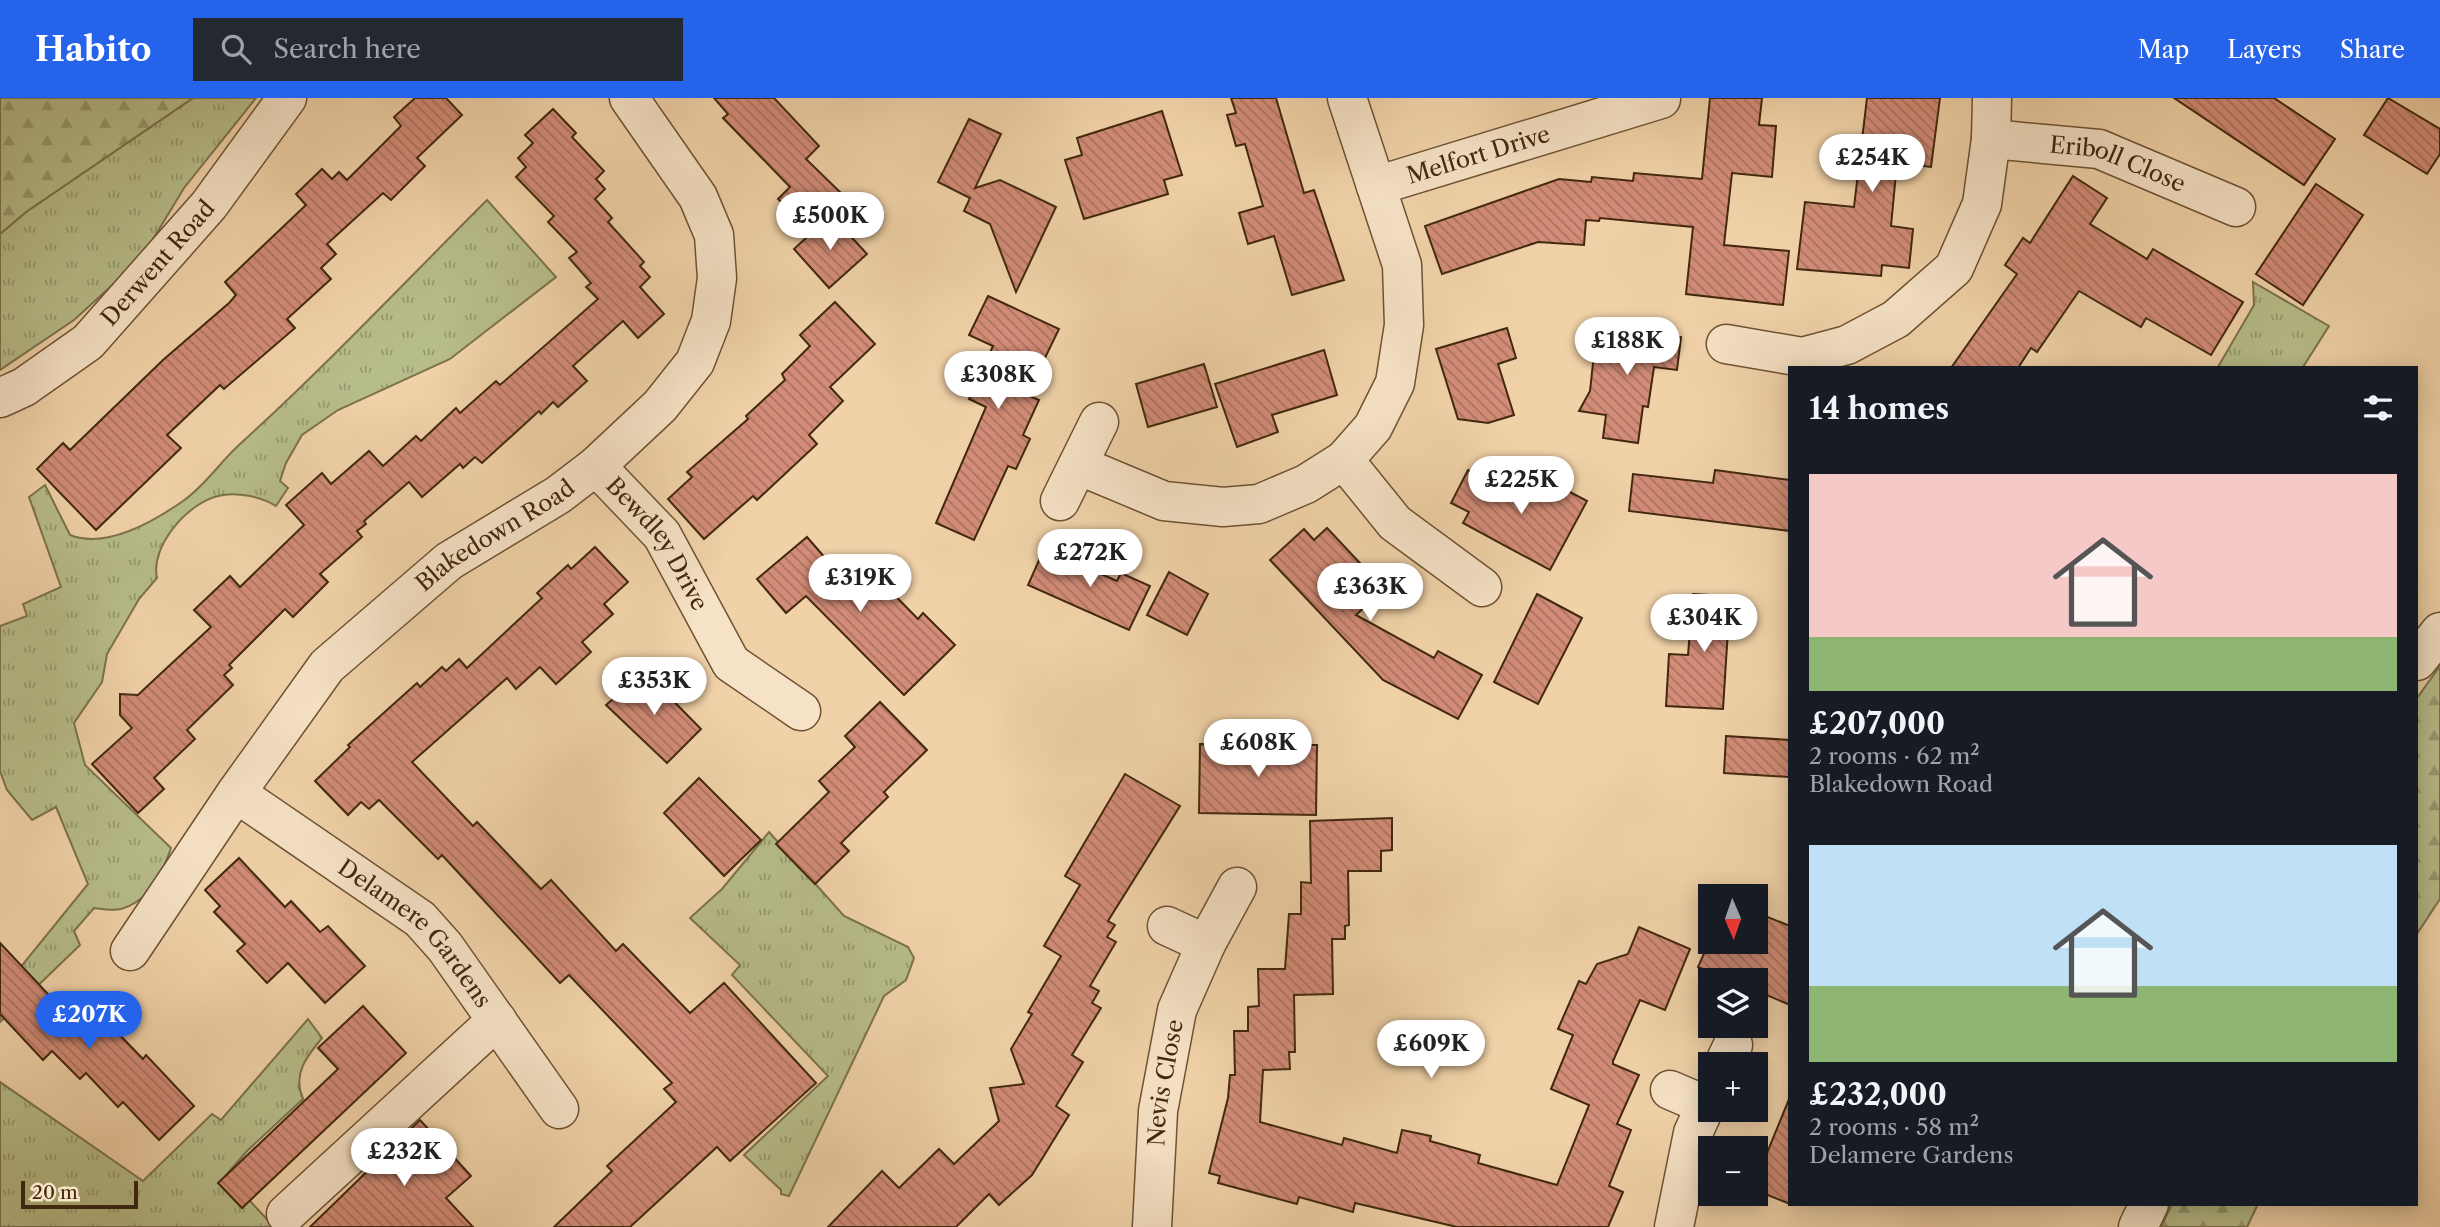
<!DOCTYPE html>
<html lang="en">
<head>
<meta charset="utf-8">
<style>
	:root { --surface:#171b24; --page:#242831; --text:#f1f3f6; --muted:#9ea1a6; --accent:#2563eb }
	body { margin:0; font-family:"Libre Caslon Text",serif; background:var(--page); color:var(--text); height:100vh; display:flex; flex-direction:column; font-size:26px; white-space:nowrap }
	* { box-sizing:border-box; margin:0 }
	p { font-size:23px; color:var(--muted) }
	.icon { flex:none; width:38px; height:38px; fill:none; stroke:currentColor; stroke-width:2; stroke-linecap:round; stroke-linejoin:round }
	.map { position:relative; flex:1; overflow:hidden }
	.drawer { position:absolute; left:1788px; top:268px; width:630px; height:840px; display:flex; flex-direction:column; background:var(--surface); border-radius:0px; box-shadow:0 4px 18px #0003 }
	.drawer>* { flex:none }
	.needle { width:46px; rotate:178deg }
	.controls { position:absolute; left:1698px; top:786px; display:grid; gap:14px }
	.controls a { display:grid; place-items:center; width:70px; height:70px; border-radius:0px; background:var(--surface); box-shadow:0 4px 18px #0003; font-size:35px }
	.scale { position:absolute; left:21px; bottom:18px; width:117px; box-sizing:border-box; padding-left:7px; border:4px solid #41280e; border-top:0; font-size:19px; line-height:24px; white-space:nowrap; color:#41280e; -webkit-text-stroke:5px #f6e2c6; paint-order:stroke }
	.price { position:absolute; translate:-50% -60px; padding:0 16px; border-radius:24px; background:#fff; color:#222; font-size:23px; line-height:46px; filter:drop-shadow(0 2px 4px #0008) }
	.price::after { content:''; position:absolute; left:50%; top:42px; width:21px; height:16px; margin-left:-10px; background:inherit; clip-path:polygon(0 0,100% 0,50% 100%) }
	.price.current { background:var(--accent); color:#fff }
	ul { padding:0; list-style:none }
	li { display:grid; align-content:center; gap:14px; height:371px; padding:0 21px }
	li span { display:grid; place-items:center; height:217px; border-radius:0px; color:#555 }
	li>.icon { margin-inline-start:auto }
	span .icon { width:126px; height:126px; fill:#fffc; stroke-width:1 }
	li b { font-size:30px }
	h2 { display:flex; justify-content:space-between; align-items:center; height:84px; padding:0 21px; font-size:30px }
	header { display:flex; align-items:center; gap:42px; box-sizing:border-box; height:98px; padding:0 35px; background:var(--accent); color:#fff }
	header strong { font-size:33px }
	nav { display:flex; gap:38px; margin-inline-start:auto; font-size:24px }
	.search { width:490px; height:63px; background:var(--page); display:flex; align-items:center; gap:18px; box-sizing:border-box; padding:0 24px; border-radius:0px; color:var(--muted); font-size:26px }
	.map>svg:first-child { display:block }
	.grass { fill:url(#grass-tufts); stroke:#7c724c; stroke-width:2 }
	.forest { fill:url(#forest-firs); stroke:#7c724c; stroke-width:2 }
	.building { fill:url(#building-back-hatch); stroke:#41280e; stroke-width:2 }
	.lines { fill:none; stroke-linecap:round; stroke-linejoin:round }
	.minor-casing { stroke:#6d5234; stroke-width:41 }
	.minor { stroke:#f6e2c6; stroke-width:38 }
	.labels { text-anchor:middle; stroke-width:5; stroke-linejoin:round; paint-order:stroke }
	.street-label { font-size:23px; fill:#41280e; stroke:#f6e2c6 }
</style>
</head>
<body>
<header>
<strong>Habito</strong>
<div class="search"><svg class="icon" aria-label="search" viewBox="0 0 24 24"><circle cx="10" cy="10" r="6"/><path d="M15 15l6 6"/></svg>Search here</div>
<nav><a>Map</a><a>Layers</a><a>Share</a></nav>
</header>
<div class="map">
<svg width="2440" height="1129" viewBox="0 0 2440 1129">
	<defs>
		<pattern id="grass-tufts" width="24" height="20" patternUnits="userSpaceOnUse" patternTransform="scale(1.75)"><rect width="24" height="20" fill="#b7bd8a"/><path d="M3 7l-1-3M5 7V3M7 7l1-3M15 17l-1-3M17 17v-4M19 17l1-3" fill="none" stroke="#969a6f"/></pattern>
		<pattern id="forest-firs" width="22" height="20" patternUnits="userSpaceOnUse" patternTransform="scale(1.75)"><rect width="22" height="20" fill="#b7bd8a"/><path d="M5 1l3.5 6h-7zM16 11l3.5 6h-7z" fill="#969a6f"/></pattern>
		<pattern id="building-back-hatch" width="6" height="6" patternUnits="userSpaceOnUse" patternTransform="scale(1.75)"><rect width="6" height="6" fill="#d28c77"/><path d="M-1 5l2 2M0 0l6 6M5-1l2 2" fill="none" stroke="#ac7260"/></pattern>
	</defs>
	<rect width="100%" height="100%" fill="#f1d2a8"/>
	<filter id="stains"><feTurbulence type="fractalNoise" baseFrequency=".00286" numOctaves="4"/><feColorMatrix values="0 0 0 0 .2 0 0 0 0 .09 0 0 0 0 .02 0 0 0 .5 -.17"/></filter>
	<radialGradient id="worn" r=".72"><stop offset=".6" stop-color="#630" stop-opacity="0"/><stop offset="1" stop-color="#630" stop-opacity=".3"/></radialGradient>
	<g class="grass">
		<path d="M193 0H256L184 90 141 161 74 222 0 272V136L26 114Z"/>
		<path d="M487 102 556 179 450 261 338 312 302 337 286 365 280 383 288 390 276 408C262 399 236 393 218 398 188 405 150 448 157 480L139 501 107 556 102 584 74 625 85 667 171 750C163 774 148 804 121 811 113 813 102 811 94 810L74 833 80 847 0 924V877L20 870 88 786 56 709 32 722 7 692 0 673V528L27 518 23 506 61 489 29 399 45 387 70 437C106 451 153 424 183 403 205 388 220 364 240 346 325 269 405 184 487 102Z"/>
		<path d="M2253 184 2329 228 2303 269H2218L2254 207Z"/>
		<path d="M769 734 844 818 908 849 914 860 906 882 884 898 789 1098 781 1096V1092L744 1057 828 978 732 877 740 867 690 820 722 791Z"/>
		<path d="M308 921 322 940C307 958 292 976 303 1001L247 1053 226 1077 274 1129H0V984L143 1083 212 1016 221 1022Z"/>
	</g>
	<g class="forest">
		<path d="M0 0H193L26 114 0 136Z"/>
		<path d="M2440 568V801L2417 836V600Z"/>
		<path d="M2172 1106H2258L2247 1129H2161Z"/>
	</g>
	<g class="building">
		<path d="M415 0H446L462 17 417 60 425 68 391 102 383 95 327 146 336 156 321 170 331 181 287 221 295 230 224 291 220 287 167 337 181 350 96 432 37 371 63 345 70 352 163 262 229 205 236 197 225 184 306 107 296 96 322 71 332 81 339 74 347 82 401 28 394 19Z"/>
		<path d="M714 0H774L819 48 806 61 842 96 809 131 778 101 790 89 723 20 728 16Z"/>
		<path d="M1231 0H1276L1304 95 1314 92 1344 182 1292 197 1274 138 1248 146 1239 115 1263 108 1245 46 1236 48 1227 17 1236 15Z"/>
		<path d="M1710 0H1762L1759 27 1776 28 1772 79 1732 75 1724 147 1789 153 1783 207 1686 196 1693 129 1600 120 1599 123 1586 122 1584 147 1538 144 1442 176 1425 128 1559 81 1591 84 1592 79 1633 83 1634 75 1702 81Z"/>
		<path d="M1867 0H1940L1931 69 1897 65 1891 128 1913 131 1909 170 1882 167 1881 178 1797 171 1805 104 1854 109Z"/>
		<path d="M2174 0H2274L2335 41 2304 87Z"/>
		<path d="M2388 0 2440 31V56L2427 76 2364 37Z"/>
		<path d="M553 11 576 35 572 39 604 73 596 81 605 91 595 101 612 120 608 124 644 164 640 168 650 179 640 189 664 216 638 240 623 223 573 268 587 283 558 309 553 304 541 316 539 313 482 365 475 359 463 370 460 366 422 399 409 384 364 423 366 426 357 433 362 439 320 476 328 484 293 519 285 511 229 567 232 570 224 577 233 587 187 632 195 641 154 680 164 691 138 715 92 666 132 630 120 617V596L138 597 156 580 211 529 194 512 230 478 240 489 304 427 286 407 322 375 331 386 369 353 383 368 416 338 421 343 456 310 460 315 496 283 500 287 598 201 586 189 591 185 569 160 577 154 548 124 554 118 516 79 526 69 518 60 533 45 525 37Z"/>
		<path d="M1162 13 1182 77 1164 82 1168 96 1084 121 1065 62 1082 57 1077 40Z"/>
		<path d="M969 21 1001 36 975 90 1000 82 1056 109 1016 194 990 126 964 113 970 100 938 84Z"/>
		<path d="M2073 78 2107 100 2090 126 2147 161 2153 151 2243 204 2211 257 2146 220 2141 229 2079 193 2037 254 2031 250 2018 270H1951L2017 176 2005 167 2023 140 2030 145Z"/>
		<path d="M2316 86 2363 117 2303 207 2256 176Z"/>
		<path d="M831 117 867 156 829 190 794 151Z"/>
		<path d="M988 198 1059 231 1027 297 1039 302 1023 337 1030 341 1016 371 1008 368 974 442 936 425 986 309 969 301 993 248 969 237Z"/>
		<path d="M835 204 875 246 830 289 843 303 809 337 817 346 757 402 753 398 704 441 668 401 692 379 687 374 748 321 746 318 785 282 782 276 810 248 800 237Z"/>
		<path d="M1597 228 1681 239 1677 272 1654 269 1648 309 1643 308 1638 345 1603 340 1606 317 1579 313 1590 293Z"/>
		<path d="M1507 230 1516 260 1498 266 1514 317 1488 325 1458 321 1436 251Z"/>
		<path d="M1324 252 1337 297 1272 317 1278 334 1237 349 1215 286Z"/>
		<path d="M1204 266 1217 309 1148 329 1136 286Z"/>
		<path d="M1468 372 1532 403 1544 380 1587 403 1550 472 1463 425 1469 414 1451 405Z"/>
		<path d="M1715 372 1790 382V433L1629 413 1633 376 1713 385Z"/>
		<path d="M1327 430 1374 480 1363 490 1373 501 1356 517 1434 560 1438 553 1482 577 1458 621 1383 582 1270 462 1304 431 1314 442Z"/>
		<path d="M807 439 845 483 863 465 918 521 923 515 955 547 904 597 806 498 786 515 757 481Z"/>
		<path d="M595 449 628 484 604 506 613 516 582 544 591 554 556 586 540 569 516 591 507 580 412 664 473 728 477 724 541 791 551 782 616 853 623 846 690 915 724 885 816 985 730 1063 717 1049 630 1129H554L612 1073 607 1068 676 1004 664 991 672 985 569 877 560 885 442 757 438 761 379 702 369 711 361 704 348 717 315 683 350 649 348 647 417 585 420 589 442 569 446 573 459 561 467 570 542 500 537 495 568 467 571 471Z"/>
		<path d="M1044 451 1117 483 1121 475 1150 488 1129 532 1028 487Z"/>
		<path d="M1169 474 1208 496 1187 537 1147 517Z"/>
		<path d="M1537 496 1582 520 1538 606 1494 584Z"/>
		<path d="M1693 496 1742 499 1740 533 1728 532 1723 611 1666 608 1669 556 1688 557Z"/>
		<path d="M645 574 701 631 667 665 606 607Z"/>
		<path d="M880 604 927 652 884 694 888 699 841 745 849 753 815 786 776 746 829 694 819 683 855 649 845 638Z"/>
		<path d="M1726 638 1790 642 1789 679 1724 675Z"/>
		<path d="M1200 646 1317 647 1316 717 1199 715Z"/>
		<path d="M1125 676 1180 708 1108 823 1115 827 1107 839 1116 844 1090 888 1099 893 1092 905 1101 910 1072 957 1083 964 1056 1008 1069 1017 1032 1077 999 1107 989 1096 956 1129H828L882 1073 899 1090 939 1051 954 1066 999 1023 990 990 1024 986 1011 951 1032 916 1028 914 1061 858 1044 848 1080 787 1065 778Z"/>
		<path d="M699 680 761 742 724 778 664 715Z"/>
		<path d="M1392 720V752L1381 753V773H1348L1349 827 1345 828V841H1332L1333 896 1294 897 1295 954H1289L1290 971 1263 972 1260 1024 1342 1047 1344 1040 1397 1055 1402 1032 1431 1038 1430 1043 1480 1057 1478 1065 1557 1087 1589 1007 1551 991 1573 937 1558 931 1579 883 1586 886 1597 866 1628 856 1639 829 1690 851 1665 912 1640 902 1613 963V966L1639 977 1617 1026 1631 1032 1609 1088 1623 1094 1608 1129H1457L1355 1105 1353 1114 1299 1099 1297 1106 1218 1085 1220 1078 1209 1075 1228 1000 1230 977H1235L1234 933H1248V909L1259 908 1258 871H1285L1289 816H1301V784L1311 785 1310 723Z"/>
		<path d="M239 760 285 809 291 803 320 834 328 828 365 868 325 905 288 865 267 885 237 853 245 846 214 814 220 808 205 792Z"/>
		<path d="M1755 814 1790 828V907L1755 892V882H1731L1698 869 1710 842 1755 844Z"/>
		<path d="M0 845 78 928 88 919 103 935 111 928 143 961 146 957 194 1008 159 1042 123 1004 118 1009 86 975 80 981 52 953 43 962 0 916Z"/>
		<path d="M363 908 406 955 242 1110 218 1085 338 971 318 950Z"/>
		<path d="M1789 1001H1790V1106L1755 1092V1056L1765 1060Z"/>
		<path d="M420 1022 471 1078 446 1100 473 1129H310Z"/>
	</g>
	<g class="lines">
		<defs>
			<g id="minor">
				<path id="s1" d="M1991 41 2099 51 2236 109"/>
				<path id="s2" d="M1376 88 1661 1"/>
				<path d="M1726 246 1802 259 1847 247 1896 221 1954 170 1982 106 1991 41 1992 0"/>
				<path id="s3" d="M0 300 24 289 88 244 209 107 287 0"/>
				<path d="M1344 362 1395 425 1482 489"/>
				<path d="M1078 367 1164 403 1223 409 1259 406 1306 386 1344 362 1373 329 1395 285 1404 227 1402 167 1347 0"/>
				<path id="s4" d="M596 368 662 437 731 565 801 613"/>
				<path d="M1060 403 1099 324"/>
				<path d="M2417 563 2440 534"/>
				<path id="s5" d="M236 695 420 821 445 849 559 1011"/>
				<path d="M1167 828 1206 846"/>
				<path id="s6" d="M130 853 236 695 327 568 449 463 558 397 596 368 660 308 695 264 711 223 717 180 714 137 698 99 629 0"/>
				<path d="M1724 966 1733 947"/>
				<path d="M1670 992 1705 1007"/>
				<path d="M286 1116 497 922"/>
				<path id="s7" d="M1152 1129 1158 1013 1177 912 1206 846 1237 789"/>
				<path d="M1674 1129 1693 1035 1710 998"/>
				<path d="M2138 1129 2149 1106"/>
			</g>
		</defs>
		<use href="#minor" class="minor-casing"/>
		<use href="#minor" class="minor"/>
	</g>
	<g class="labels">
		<g class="street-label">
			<text dy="8" stroke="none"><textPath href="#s2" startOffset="107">Melfort Drive</textPath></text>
			<text dy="8" stroke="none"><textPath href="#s1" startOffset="130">Eriboll Close</textPath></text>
			<text dy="8" stroke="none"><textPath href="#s3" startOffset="210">Derwent Road</textPath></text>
			<text dy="8" stroke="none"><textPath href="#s6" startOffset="560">Blakedown Road</textPath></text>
			<text dy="8" stroke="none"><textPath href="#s4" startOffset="100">Bewdley Drive</textPath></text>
			<text dy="8" stroke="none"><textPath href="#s5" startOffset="229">Delamere Gardens</textPath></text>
			<text dy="8" stroke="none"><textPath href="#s7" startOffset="145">Nevis Close</textPath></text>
		</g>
	</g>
	<rect width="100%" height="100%" filter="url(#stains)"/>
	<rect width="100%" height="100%" fill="url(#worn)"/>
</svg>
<div class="controls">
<a><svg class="needle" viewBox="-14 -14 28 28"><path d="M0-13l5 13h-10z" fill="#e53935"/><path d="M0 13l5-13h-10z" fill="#9ea1a6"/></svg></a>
<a><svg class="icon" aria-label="layers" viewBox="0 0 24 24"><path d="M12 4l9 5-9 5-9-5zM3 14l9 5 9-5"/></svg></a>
<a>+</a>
<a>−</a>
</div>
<div class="scale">20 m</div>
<b class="price" style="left:1872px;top:96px">£254K</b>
<b class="price" style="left:830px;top:154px">£500K</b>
<b class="price" style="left:1627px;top:279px">£188K</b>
<b class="price" style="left:998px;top:313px">£308K</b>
<b class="price" style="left:1521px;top:418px">£225K</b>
<b class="price" style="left:1090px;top:491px">£272K</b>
<b class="price" style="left:860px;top:516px">£319K</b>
<b class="price" style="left:1370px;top:525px">£363K</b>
<b class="price" style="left:1704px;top:556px">£304K</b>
<b class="price" style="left:654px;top:619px">£353K</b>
<b class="price" style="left:1258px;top:681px">£608K</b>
<b class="price current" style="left:89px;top:953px">£207K</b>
<b class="price" style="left:1431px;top:982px">£609K</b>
<b class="price" style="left:404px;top:1090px">£232K</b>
<section class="drawer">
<h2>14 homes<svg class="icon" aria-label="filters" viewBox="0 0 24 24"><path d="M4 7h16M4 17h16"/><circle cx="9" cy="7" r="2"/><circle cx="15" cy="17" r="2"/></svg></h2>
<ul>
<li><span style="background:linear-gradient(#f6c9c9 75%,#8fb573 0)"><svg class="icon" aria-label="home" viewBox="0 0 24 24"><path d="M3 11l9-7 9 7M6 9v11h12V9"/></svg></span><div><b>£207,000</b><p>2 rooms · 62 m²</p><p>Blakedown Road</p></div></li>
<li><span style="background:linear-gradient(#bfe0f5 65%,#8fb573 0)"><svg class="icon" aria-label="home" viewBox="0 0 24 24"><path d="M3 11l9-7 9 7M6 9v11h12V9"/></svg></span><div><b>£232,000</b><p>2 rooms · 58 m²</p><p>Delamere Gardens</p></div></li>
</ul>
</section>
</div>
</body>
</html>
